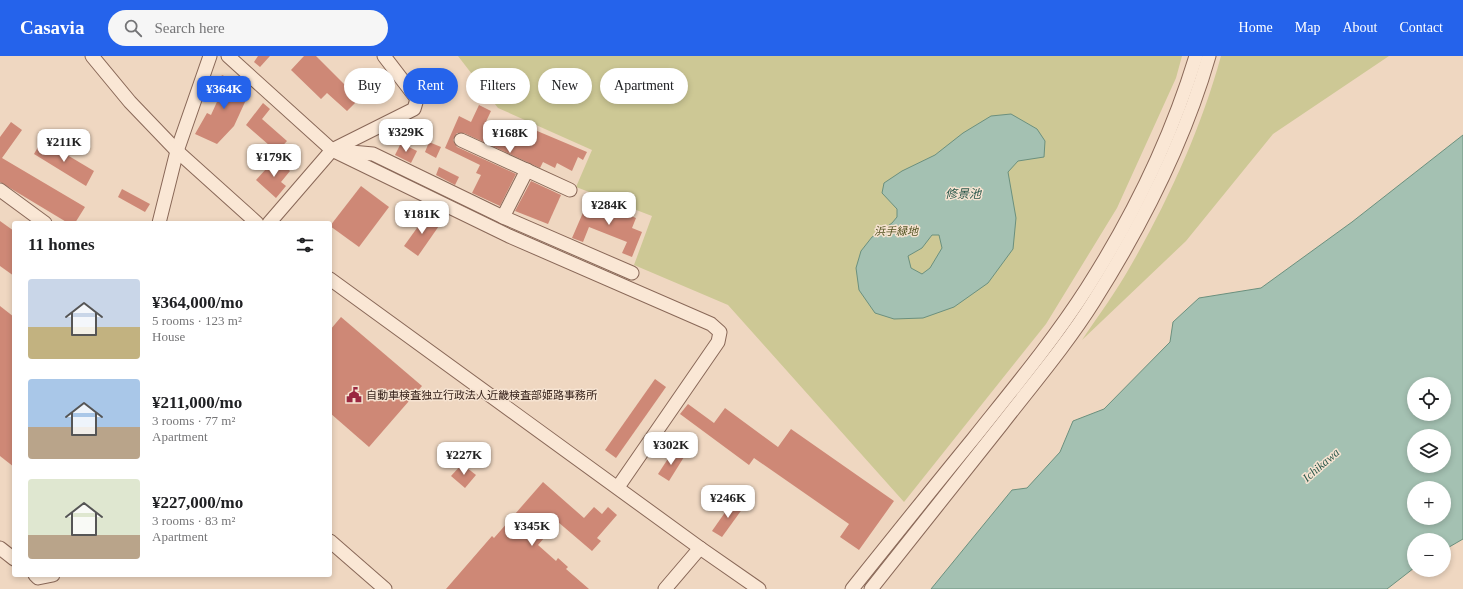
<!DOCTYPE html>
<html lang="en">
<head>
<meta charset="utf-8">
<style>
	:root { --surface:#fff; --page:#f6f6f6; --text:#202124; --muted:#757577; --accent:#2563eb }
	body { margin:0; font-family:"Times New Roman","Noto Sans JP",serif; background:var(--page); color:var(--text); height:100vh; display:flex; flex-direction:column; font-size:15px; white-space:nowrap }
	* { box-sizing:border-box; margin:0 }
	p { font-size:13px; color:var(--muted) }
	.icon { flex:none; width:22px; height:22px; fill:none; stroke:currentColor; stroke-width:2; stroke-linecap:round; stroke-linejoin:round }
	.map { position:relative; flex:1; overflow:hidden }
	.side { position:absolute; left:12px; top:165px; width:320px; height:356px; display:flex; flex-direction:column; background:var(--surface); border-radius:4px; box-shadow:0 2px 6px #0003 }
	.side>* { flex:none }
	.banner { position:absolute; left:344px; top:12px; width:380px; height:36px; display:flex; gap:8px }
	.buttons { position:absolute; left:1407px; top:321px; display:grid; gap:8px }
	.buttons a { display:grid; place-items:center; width:44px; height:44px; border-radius:50%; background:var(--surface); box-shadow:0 2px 6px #0003; font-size:20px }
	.price { position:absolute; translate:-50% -34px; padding:0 9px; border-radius:8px; background:#fff; color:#222; font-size:13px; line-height:26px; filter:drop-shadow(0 1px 2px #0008) }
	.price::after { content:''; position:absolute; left:50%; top:24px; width:12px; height:9px; margin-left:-6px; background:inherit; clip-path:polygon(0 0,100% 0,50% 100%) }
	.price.current { background:var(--accent); color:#fff }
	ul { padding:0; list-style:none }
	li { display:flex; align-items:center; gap:12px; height:100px; padding:0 16px }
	li span { display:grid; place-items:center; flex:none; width:112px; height:80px; border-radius:4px; color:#555 }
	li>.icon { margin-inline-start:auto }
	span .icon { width:48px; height:48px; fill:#fffc; stroke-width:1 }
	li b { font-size:17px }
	h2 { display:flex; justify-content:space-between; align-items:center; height:48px; padding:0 16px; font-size:17px }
	.tag { padding:0 14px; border-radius:18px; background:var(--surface); box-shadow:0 2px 6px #0003; font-size:14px; line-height:36px }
	.tag.current { background:var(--accent); color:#fff }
	header { display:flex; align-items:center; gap:24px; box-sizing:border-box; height:56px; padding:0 20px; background:var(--accent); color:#fff }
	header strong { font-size:19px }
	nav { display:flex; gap:22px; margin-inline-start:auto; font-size:14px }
	.search { width:280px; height:36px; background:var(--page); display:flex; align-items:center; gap:10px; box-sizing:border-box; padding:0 14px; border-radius:22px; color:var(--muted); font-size:15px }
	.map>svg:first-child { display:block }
	.green { fill:#cdc895 }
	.water { fill:#a4c1b2; stroke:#6b907e; fill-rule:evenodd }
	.building { fill:#ce8876 }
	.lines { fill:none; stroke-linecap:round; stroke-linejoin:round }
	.minor-casing { stroke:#896858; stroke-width:15 }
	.minor { stroke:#fae7d5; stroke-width:13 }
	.labels { text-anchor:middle; stroke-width:3; stroke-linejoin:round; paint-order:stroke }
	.park-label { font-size:11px; font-style:italic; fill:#545523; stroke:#f6e3d1 }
	.poi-label { font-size:11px; fill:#38241d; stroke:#f6e3d1; text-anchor:start }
	.water-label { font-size:12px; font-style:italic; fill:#2c594c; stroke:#f6e3d1 }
</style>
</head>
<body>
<header>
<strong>Casavia</strong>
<div class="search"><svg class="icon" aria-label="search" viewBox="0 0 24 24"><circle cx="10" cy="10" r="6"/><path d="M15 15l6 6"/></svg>Search here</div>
<nav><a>Home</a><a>Map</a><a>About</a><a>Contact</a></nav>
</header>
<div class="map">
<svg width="1463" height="533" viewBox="0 0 1463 533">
	<rect width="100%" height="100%" fill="#efd7c1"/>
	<g class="green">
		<path d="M458 0H1182L1176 22 1117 152 1046 268 904 446 728 249 634 209 652 160 576 131 592 94 498 52Z"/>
		<path d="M1221 0H1389L1273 78 1186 185 1082 284C1098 260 1116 236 1130 211 1168 145 1201 73 1221 0Z"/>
	</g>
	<g class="water">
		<path d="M1011 58 1037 73 1045 85 1044 101 1018 105 1008 116 1016 162 1013 193 988 227 954 251 923 262 894 263 875 257 859 234 856 212 861 195 872 181 892 167 897 161V153L882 137 884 127 902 115 935 99 963 77 991 60ZM932 179H939L942 192 930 212 922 218 911 212 908 200 922 192Z"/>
		<path d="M1463 79V483L1444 494V484H1414V512L1387 533H931L1012 434 1027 432 1060 396 1073 365 1104 353 1170 286 1173 266 1199 242 1261 232 1352 166ZM1414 328H1444V358H1414ZM1414 380H1444V410H1414ZM1414 432H1444V462H1414Z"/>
	</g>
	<g class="building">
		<path d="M258 0H270L260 11 254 6Z"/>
		<path d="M304 0H316L359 43 347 55 327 37 321 43 291 14Z"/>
		<path d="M222 19 251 33 234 70 217 88 195 78 207 57 211 59 221 37 215 34Z"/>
		<path d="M263 47 270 53 262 63 287 85 277 96 246 69Z"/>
		<path d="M479 49 491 55 483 72 511 85 515 79 517 80 523 69 587 96 583 104 578 101 572 115 557 107 555 112 543 106 540 112 464 77H457L453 84 457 91 516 118 500 150 472 137 481 119 476 117 480 109 445 92 459 60 471 66Z"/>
		<path d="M11 66 22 74 2 102 85 151 75 167H68L0 126V81Z"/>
		<path d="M42 84 94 115 86 130 34 98Z"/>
		<path d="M429 86 441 91 436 102 425 96Z"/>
		<path d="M401 87 417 95 411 107 395 99Z"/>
		<path d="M276 102 290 115 281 126 286 130 276 142 256 124Z"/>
		<path d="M439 111 459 121 455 129 436 119Z"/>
		<path d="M531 125 561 139 548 168 515 155Z"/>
		<path d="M361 130 389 151 359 191 330 170Z"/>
		<path d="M122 133 150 148 145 156 118 141Z"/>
		<path d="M588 145 604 151 605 149 636 162 632 172 642 176 632 201 622 197 627 186 589 171 583 186 572 182Z"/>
		<path d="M427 158 441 167 418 200 404 190Z"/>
		<path d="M0 165 14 175V220L0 210Z"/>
		<path d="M0 250 14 261V411L0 400Z"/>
		<path d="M341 261 422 330 369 391 330 357V274Z"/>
		<path d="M655 323 666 331 616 402 605 394Z"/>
		<path d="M688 348 714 367 725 352 778 391 791 373 894 445 859 494 840 481 849 468 754 402 749 409 680 358Z"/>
		<path d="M673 395 684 401 669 425 658 418Z"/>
		<path d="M462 408 476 419 465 432 451 420Z"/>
		<path d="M543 426 584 462 594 451 602 458 608 451 617 459 597 482 601 485 592 495 558 466 538 489 556 505 558 502 568 511 566 513 589 533H446L492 480 494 482Z"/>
		<path d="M733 445 743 452 722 481 712 475Z"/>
	</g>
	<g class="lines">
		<defs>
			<g id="minor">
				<path d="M92 0 130 46 177 95 257 167"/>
				<path d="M228 0 332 94 509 180 711 268 720 276 718 286 618 431"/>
				<path d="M461 84 570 134"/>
				<path d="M340 95 373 98 503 161 632 217"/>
				<path d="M0 134 45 167"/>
				<path d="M503 161 527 114"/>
				<path d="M159 167 177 95 210 0"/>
				<path d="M269 167 332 94 414 53 417 43 384 0"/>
				<path d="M330 223 700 492 759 533"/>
				<path d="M330 485 385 533"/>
				<path d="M0 492 14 503"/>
				<path d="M35 519 38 522 53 519"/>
				<path d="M665 533 700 492"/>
				<path d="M852 533C892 483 932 433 973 383 1012 334 1053 285 1087 232 1133 160 1171 82 1196 0"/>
				<path d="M871 533C915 478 958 423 1002 368 1033 328 1067 288 1094 245 1142 169 1184 87 1209 0"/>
			</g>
		</defs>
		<use href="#minor" class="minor-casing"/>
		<use href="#minor" class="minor"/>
	</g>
	<defs>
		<symbol id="civic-bare" viewBox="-9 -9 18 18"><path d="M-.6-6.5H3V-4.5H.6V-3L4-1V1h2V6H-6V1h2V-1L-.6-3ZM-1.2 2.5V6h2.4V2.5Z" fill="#9a2740" stroke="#f6e3d1" stroke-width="2.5" paint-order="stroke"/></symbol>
	</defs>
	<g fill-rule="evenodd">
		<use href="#civic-bare" x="343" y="328" width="22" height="22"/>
	</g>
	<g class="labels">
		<g class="park-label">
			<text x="896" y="179">浜手緑地</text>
		</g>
		<g class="poi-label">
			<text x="366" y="343">自動車検査独立行政法人近畿検査部姫路事務所</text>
		</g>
		<g class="water-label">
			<text x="963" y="142">修景池</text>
			<text transform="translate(1321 409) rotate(-41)" y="4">Ichikawa</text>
		</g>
	</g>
</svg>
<div class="buttons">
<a><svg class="icon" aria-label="locate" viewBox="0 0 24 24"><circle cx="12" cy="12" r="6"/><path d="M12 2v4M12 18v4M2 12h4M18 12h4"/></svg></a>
<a><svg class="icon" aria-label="layers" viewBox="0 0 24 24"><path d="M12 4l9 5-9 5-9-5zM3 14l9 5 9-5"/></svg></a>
<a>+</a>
<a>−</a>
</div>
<b class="price current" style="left:224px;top:54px">¥364K</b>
<b class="price" style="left:406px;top:97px">¥329K</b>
<b class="price" style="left:510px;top:98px">¥168K</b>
<b class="price" style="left:64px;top:107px">¥211K</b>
<b class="price" style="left:274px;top:122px">¥179K</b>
<b class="price" style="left:609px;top:170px">¥284K</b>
<b class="price" style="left:422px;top:179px">¥181K</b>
<b class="price" style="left:671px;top:410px">¥302K</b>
<b class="price" style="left:464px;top:420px">¥227K</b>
<b class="price" style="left:728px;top:463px">¥246K</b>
<b class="price" style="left:532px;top:491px">¥345K</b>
<div class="banner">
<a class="tag">Buy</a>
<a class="tag current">Rent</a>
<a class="tag">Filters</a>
<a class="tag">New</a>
<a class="tag">Apartment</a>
</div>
<section class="side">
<h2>11 homes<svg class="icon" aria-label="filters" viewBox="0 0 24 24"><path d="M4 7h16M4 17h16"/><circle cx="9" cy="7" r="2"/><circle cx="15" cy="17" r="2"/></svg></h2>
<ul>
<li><span style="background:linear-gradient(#c9d6e8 60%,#c2b280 0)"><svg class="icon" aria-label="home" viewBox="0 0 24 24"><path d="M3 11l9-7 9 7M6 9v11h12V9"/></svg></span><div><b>¥364,000/mo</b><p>5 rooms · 123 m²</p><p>House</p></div></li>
<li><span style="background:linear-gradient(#a9c7e8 60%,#b9a48a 0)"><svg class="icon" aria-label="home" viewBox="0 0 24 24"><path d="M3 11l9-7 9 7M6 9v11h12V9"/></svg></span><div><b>¥211,000/mo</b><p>3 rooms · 77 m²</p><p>Apartment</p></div></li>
<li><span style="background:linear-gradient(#dfe7d0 70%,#b9a48a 0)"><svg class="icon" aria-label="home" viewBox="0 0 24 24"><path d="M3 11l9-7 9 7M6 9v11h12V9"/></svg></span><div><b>¥227,000/mo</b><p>3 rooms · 83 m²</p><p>Apartment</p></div></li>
</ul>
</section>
</div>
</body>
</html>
